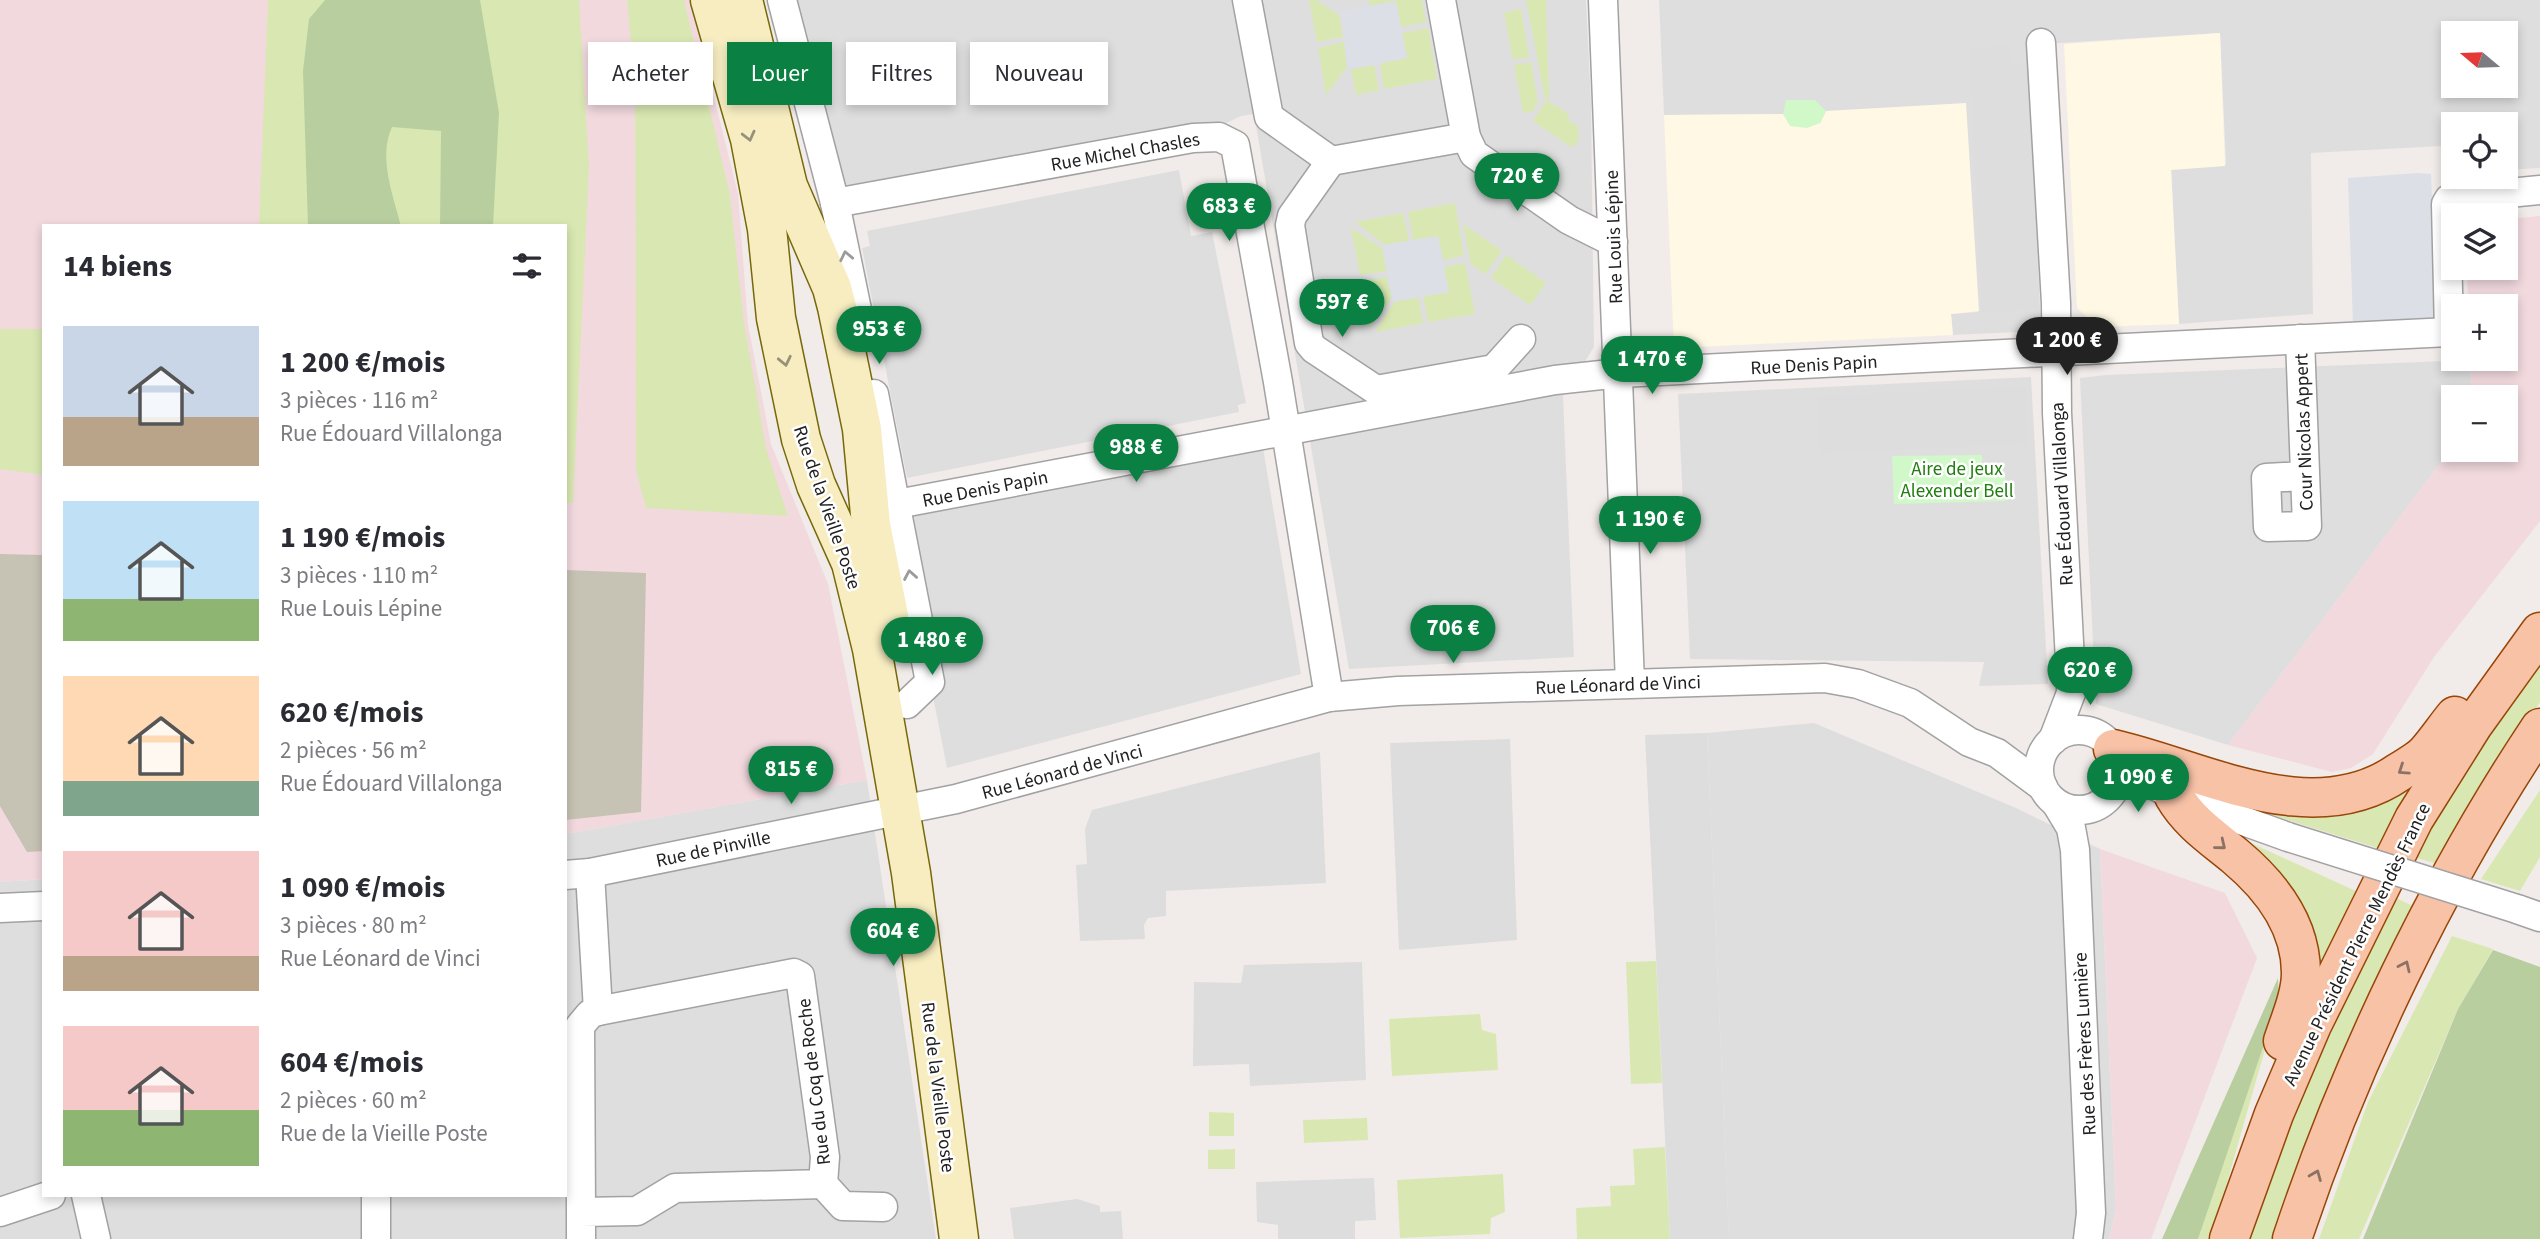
<!DOCTYPE html>
<html lang="fr">
<head>
<meta charset="utf-8">
<style>
	:root { --surface:#fff; --page:#f2f2f3; --text:#2b2b33; --muted:#7c7c81; --accent:#0b8043 }
	body { margin:0; font-family:"Source Sans 3",sans-serif; background:var(--page); color:var(--text); height:100vh; display:flex; flex-direction:column; font-size:26px; white-space:nowrap }
	* { box-sizing:border-box; margin:0 }
	p { font-size:23px; color:var(--muted) }
	.icon { flex:none; width:38px; height:38px; fill:none; stroke:currentColor; stroke-width:2; stroke-linecap:round; stroke-linejoin:round }
	.map { position:relative; flex:1; overflow:hidden }
	.sheet { position:absolute; left:42px; top:224px; width:525px; height:973px; display:flex; flex-direction:column; background:var(--surface); border-radius:0px; box-shadow:0 4px 10px #0003 }
	.sheet>* { flex:none }
	.banner { position:absolute; left:588px; top:42px; width:665px; height:63px; display:flex; gap:14px }
	.needle { width:46px; rotate:289deg }
	.controls { position:absolute; left:2441px; top:21px; display:grid; gap:14px }
	.controls a { display:grid; place-items:center; width:77px; height:77px; border-radius:0px; background:var(--surface); box-shadow:0 4px 10px #0003; font-size:35px }
	.price { position:absolute; translate:-50% -60px; padding:0 16px; border-radius:24px; background:var(--accent); color:#fff; font-size:23px; line-height:46px; filter:drop-shadow(0 2px 4px #0008) }
	.price::after { content:''; position:absolute; left:50%; top:42px; width:21px; height:16px; margin-left:-10px; background:inherit; clip-path:polygon(0 0,100% 0,50% 100%) }
	.price.on { background:#222; color:#fff }
	ul { padding:0; list-style:none }
	li { display:flex; align-items:center; gap:21px; height:175px; padding:0 21px }
	li span { display:grid; place-items:center; flex:none; width:196px; height:140px; border-radius:0px; color:#555 }
	li>.icon { margin-inline-start:auto }
	span .icon { width:84px; height:84px; fill:#fffc; stroke-width:1 }
	li b { font-size:30px }
	h2 { display:flex; justify-content:space-between; align-items:center; height:84px; padding:0 21px; font-size:30px }
	.pill { padding:0 24px; border-radius:0px; background:var(--surface); box-shadow:0 4px 10px #0003; font-size:24px; line-height:63px }
	.pill.on { background:var(--accent); color:#fff }
	.map>svg:first-child { display:block }
	.residential { fill:#dfdedf; fill-rule:evenodd }
	.commercial { fill:#f1d9de }
	.education { fill:#fef8e5 }
	.construction { fill:#c6c2b4 }
	.grass { fill:#d9e8b2 }
	.forest { fill:#b8ce9f }
	.park { fill:#d0f8c9 }
	.parking { fill:#ddd }
	.plaza { fill:#dddfe7 }
	.lines { fill:none; stroke-linecap:round; stroke-linejoin:round }
	.street-casing { stroke:#a2a2a2; stroke-width:31 }
	.secondary-casing { stroke:#77690a; stroke-width:41 }
	.primary-casing { stroke:#984607; stroke-width:41 }
	.street { stroke:#fff; stroke-width:28 }
	.secondary { stroke:#f7edc1; stroke-width:38 }
	.primary { stroke:#f8c2a7; stroke-width:38 }
	.street-bridge-casing { stroke:#a2a2a2; stroke-width:31; stroke-linecap:butt }
	.street-bridge { stroke:#fff; stroke-width:28 }
	.oneway { stroke:#979179 }
	.oneway2 { stroke:#9b9b9b }
	.oneway3 { stroke:#8c7264 }
	.labels { text-anchor:middle; stroke-width:5; stroke-linejoin:round; paint-order:stroke }
	.street-label { font-size:19px; fill:#212121; stroke:#fff }
	.park-label { font-size:19px; fill:#227e11; stroke:#fff }
</style>
</head>
<body>
<div class="map">
<svg width="2540" height="1239" viewBox="0 0 2540 1239">
	<rect width="100%" height="100%" fill="#f1ece9"/>
	<g class="residential">
		<path d="M787 0H1586L1591 104 1594 347 1563 396 1574 657 1349 669 1254 114 1241 116 1210 131 846 191Z"/>
		<path d="M1659 0H2540V168L2506 170V124H2454L2453 174 2446 175 2442 146 2311 153 2313 314 2179 324 2171 166 2226 164 2220 33 2029 45 2041 331 1953 335 1951 314 1978 312 1820 123 1782 114 1664 115ZM2454 33H2506V86H2454Z"/>
		<path d="M1179 170 1191 236 1212 232 1246 403 1238 405 1239 412 907 478 862 248 870 246 867 231Z"/>
		<path d="M2469 360 2473 397H2454L2453 446 2228 745 2096 704 2080 378 2105 375Z"/>
		<path d="M2031 377 2048 684 1979 686 1984 662 1690 659 1678 394Z"/>
		<path d="M1263 448 1301 674 947 768 902 538 913 516Z"/>
		<path d="M1814 723 2016 808 2100 849 2116 1209 2109 1239H1729L1707 733Z"/>
		<path d="M867 780 936 1239H0V882L44 879V1195H565V834Z"/>
	</g>
	<g class="commercial">
		<path d="M0 0H690L738 194 748 324 771 444 828 584 867 780 565 834V226H44V879L0 882Z"/>
		<path d="M2540 216V521L2434 657 2373 754 2351 768 2332 772 2228 745 2453 446 2454 450H2506V397H2473L2469 360 2506 359V306H2468L2467 268H2506V219Z"/>
		<path d="M2100 849 2225 893 2257 958 2151 1239H2109L2116 1209Z"/>
	</g>
	<g class="education">
		<path d="M2220 33 2225 166 2171 170 2179 324 2098 327 2077 308 2064 44Z"/>
		<path d="M1966 103 1979 311 1951 314 1953 335 1674 348 1664 115 1783 114 1791 126 1820 123 1826 111Z"/>
	</g>
	<g class="construction">
		<path d="M0 554 44 555V851L27 852 0 806Z"/>
		<path d="M565 570 646 573 641 812 565 820Z"/>
	</g>
	<g class="grass">
		<path d="M268 0H579L589 166 573 503H565V226H259Z"/>
		<path d="M627 0H684L730 195 744 322 766 448 788 516 646 508 636 471 635 81Z"/>
		<path d="M1309 0H1316L1339 15 1343 37 1317 42Z"/>
		<path d="M1369 0H1422L1426 22 1401 27 1396 1 1370 6Z"/>
		<path d="M1526 0H1546L1549 99 1545 98Z"/>
		<path d="M1521 9 1529 57 1513 60 1504 13Z"/>
		<path d="M1428 28 1437 79 1384 89 1380 63 1407 58 1402 33Z"/>
		<path d="M1344 42 1347 67 1326 95 1318 48Z"/>
		<path d="M1531 62 1538 103 1533 111 1523 113 1514 65Z"/>
		<path d="M1374 65 1379 90 1356 95 1351 69Z"/>
		<path d="M1546 100 1569 114 1567 119 1578 126 1579 138 1573 148 1533 121Z"/>
		<path d="M1455 203 1464 255 1443 260 1438 236 1413 240 1408 212Z"/>
		<path d="M1403 213 1409 241 1385 245 1355 222Z"/>
		<path d="M1463 224 1502 251 1485 274 1471 264Z"/>
		<path d="M1351 228 1382 248 1387 271 1360 275Z"/>
		<path d="M1506 255 1546 283 1530 305 1491 278Z"/>
		<path d="M1465 263 1475 314 1428 322 1423 296 1448 292 1444 267Z"/>
		<path d="M1387 277 1392 298 1369 328 1361 281Z"/>
		<path d="M1418 297 1423 323 1375 332 1395 301Z"/>
		<path d="M0 329H44V475L0 469Z"/>
		<path d="M2540 657V702L2488 781 2441 865 2410 856Z"/>
		<path d="M2427 770 2381 849 2204 794 2349 812 2389 799Z"/>
		<path d="M2540 790V857L2520 891 2481 879Z"/>
		<path d="M2227 832 2360 893 2320 968Z"/>
		<path d="M2391 896 2418 908 2276 1239H2248L2284 1123Z"/>
		<path d="M2452 936 2493 949 2458 1009 2359 1239H2319L2368 1102Z"/>
		<path d="M1656 961 1662 1083 1631 1084 1626 962Z"/>
		<path d="M2279 1000 2211 1239H2198L2206 1212Z"/>
		<path d="M1480 1014 1482 1030 1496 1034 1498 1070 1392 1076 1389 1019Z"/>
		<path d="M1209 1112 1234 1113V1136H1209Z"/>
		<path d="M1367 1118 1368 1140 1304 1143 1303 1120Z"/>
		<path d="M1665 1147 1670 1239H1577L1576 1208 1611 1206 1610 1186 1635 1185 1633 1149Z"/>
		<path d="M1235 1149V1169H1208V1150Z"/>
		<path d="M1503 1174 1505 1212 1491 1218 1490 1234 1400 1238 1397 1180Z"/>
	</g>
	<g class="forest">
		<path d="M325 0H480L499 113 493 226H440L441 131 392 127C378 157 393 195 401 226H308L303 71 309 19Z"/>
		<path d="M2493 950 2540 967V1239H2363L2458 1009Z"/>
		<path d="M2278 978 2279 1000 2198 1239H2162Z"/>
	</g>
	<g class="park">
		<path d="M1786 100H1815L1826 111 1820 123 1807 128 1790 126 1783 114Z"/>
		<path d="M1982 455V471H2005L2006 501 1894 504 1892 456Z"/>
	</g>
	<g class="parking">
		<path d="M2010 46 2011 65H2027L2039 309 1982 313 1969 48Z"/>
		<path d="M2025 386 2027 444 1820 453 1817 396Z"/>
		<path d="M2317 458 2321 540H2250L2247 461Z"/>
		<path d="M1707 733 1729 1239H1670L1645 735Z"/>
		<path d="M1510 739 1517 940 1399 950 1390 743Z"/>
		<path d="M1320 752 1326 883 1166 891V916L1148 918 1144 925 1145 939 1080 941 1076 865 1087 864 1085 829 1092 810Z"/>
		<path d="M1362 962 1366 1080 1250 1086 1249 1064 1193 1066 1194 982 1241 983 1244 965Z"/>
		<path d="M1374 1178 1376 1220 1355 1221V1239H1278V1225L1257 1222 1256 1182Z"/>
		<path d="M1077 1199 1100 1206V1212L1121 1211 1123 1239H1014L1010 1208Z"/>
	</g>
	<g class="plaza">
		<path d="M1396 1 1407 58 1351 69 1347 67 1341 11Z"/>
		<path d="M2418 173 2431 174 2437 321 2353 325 2348 178Z"/>
		<path d="M1438 236 1449 292 1392 302 1382 245Z"/>
	</g>
	<g class="lines">
		<defs>
			<g id="street">
				<path d="M782 0 835 203 862 334"/>
				<path d="M1247 0 1269 117 1331 161"/>
				<path d="M1441 0 1466 137 1474 154 1569 220 1613 242"/>
				<path d="M1603 0 1630 683"/>
				<path d="M2041 43 2056 303 2057 413 2071 680V693L2053 740"/>
				<path d="M1331 161 1292 216 1290 225 1309 343 1314 349 1376 390 1494 369 1521 339"/>
				<path d="M1331 161 1466 137"/>
				<path d="M835 203 1193 138 1219 137 1235 145 1278 382 1329 697"/>
				<path d="M2300 339 2307 526 2268 527 2266 478 2303 476"/>
				<path d="M874 394 930 682 907 704"/>
				<path d="M897 504 1555 380 1620 373 2449 332 2446 204 2449 199 2540 190"/>
				<circle cx="2079" cy="770" r="40"/>
				<path d="M2118 765 2174 796 2288 837"/>
				<path d="M2056 803 2071 828 2075 850 2091 1213 2088 1239"/>
				<path d="M590 873 598 1011"/>
				<path d="M565 875 590 873 956 799 1329 697 1398 691 1825 678 1858 684 1910 703 1969 742 1997 753 2043 787"/>
				<path d="M0 908 44 906"/>
				<path d="M2517 909 2540 917"/>
				<path d="M823 1184 843 1206 883 1207"/>
				<path d="M86 1195 96 1239"/>
				<path d="M0 1212 51 1195"/>
				<path d="M581 1212 637 1211 675 1188 823 1184 825 1157 800 976 794 973 598 1011 590 1014 580 1026 581 1212V1239"/>
				<path d="M376 1239V1195"/>
			</g>
			<g id="secondary">
				<path d="M710 0 750 139 767 229 776 318 801 439 816 485 851 563 872 649 911 873 959 1239"/>
				<path d="M743 0 788 186 832 288 837 307 862 429 871 525 889 616"/>
			</g>
			<g id="primary">
				<path d="M2113 749C2204 770 2312 832 2399 772 2408 766 2418 761 2425 754 2436 742 2445 728 2455 716"/>
				<path d="M2174 796C2189 822 2212 837 2235 856 2271 886 2301 924 2301 973 2301 995 2290 1020 2283 1041"/>
				<path d="M2229 1239 2274 1114 2312 1025 2414 819 2473 725 2540 632"/>
				<path d="M2292 1239C2350 1064 2438 881 2540 728"/>
			</g>
		</defs>
		<use href="#street" class="street-casing"/>
		<use href="#secondary" class="secondary-casing"/>
		<use href="#primary" class="primary-casing"/>
		<use href="#street" class="street"/>
		<use href="#secondary" class="secondary"/>
		<use href="#primary" class="primary"/>
		<defs>
			<path id="street-bridge" d="M2288 837 2517 909"/>
		</defs>
		<use href="#street-bridge" class="street-bridge-casing"/>
		<use href="#street-bridge" class="street-bridge"/>
	</g>
	<defs><path id="oneway-chevron" d="M-2-3.5L2.5 0L-2 3.5" fill="none" stroke-width="1.6" stroke-linecap="round" stroke-linejoin="round" transform="scale(1.75)"/></defs>
	<g class="oneway">
		<use href="#oneway-chevron" transform="translate(749 136) rotate(76)"/>
		<use href="#oneway-chevron" transform="translate(785 361) rotate(78)"/>
	</g>
	<g class="oneway2">
		<use href="#oneway-chevron" transform="translate(846 256) rotate(-102)"/>
		<use href="#oneway-chevron" transform="translate(910 575) rotate(-100)"/>
	</g>
	<g class="oneway3">
		<use href="#oneway-chevron" transform="translate(2403 770) rotate(146)"/>
		<use href="#oneway-chevron" transform="translate(2221 845) rotate(39)"/>
		<use href="#oneway-chevron" transform="translate(2405 966) rotate(-65)"/>
		<use href="#oneway-chevron" transform="translate(2316 1175) rotate(-68)"/>
	</g>
	<g class="labels">
		<g class="street-label">
			<text transform="translate(1125 151) rotate(-10)" y="7">Rue Michel Chasles</text>
			<text transform="translate(1613 237) rotate(-92)" y="7">Rue Louis Lépine</text>
			<text transform="translate(1814 364) rotate(-3)" y="7">Rue Denis Papin</text>
			<text transform="translate(2303 432) rotate(-92)" y="7">Cour Nicolas Appert</text>
			<text transform="translate(985 488) rotate(-11)" y="7">Rue Denis Papin</text>
			<text transform="translate(2061 494) rotate(-93)" y="7">Rue Édouard Villalonga</text>
			<text transform="translate(828 507) rotate(71)" y="7">Rue de la Vieille Poste</text>
			<text transform="translate(1618 684) rotate(-2)" y="7">Rue Léonard de Vinci</text>
			<text transform="translate(1062 771) rotate(-15)" y="7">Rue Léonard de Vinci</text>
			<text transform="translate(713 848) rotate(-12)" y="7">Rue de Pinville</text>
			<text transform="translate(2356 944) rotate(-64)" y="7">Avenue Président Pierre Mendès France</text>
			<text transform="translate(2084 1044) rotate(-93)" y="7">Rue des Frères Lumière</text>
			<text transform="translate(813 1082) rotate(-97)" y="7">Rue du Coq de Roche</text>
			<text transform="translate(939 1087) rotate(83)" y="7">Rue de la Vieille Poste</text>
		</g>
		<g class="park-label">
			<text x="1957" y="475">Aire de jeux<tspan x="1957" dy="22">Alexender Bell</tspan></text>
		</g>
	</g>
</svg>
<div class="controls">
<a><svg class="needle" viewBox="-14 -14 28 28"><path d="M0-13l5 13h-10z" fill="#e53935"/><path d="M0 13l5-13h-10z" fill="#7c7c81"/></svg></a>
<a><svg class="icon" aria-label="locate" viewBox="0 0 24 24"><circle cx="12" cy="12" r="6"/><path d="M12 2v4M12 18v4M2 12h4M18 12h4"/></svg></a>
<a><svg class="icon" aria-label="layers" viewBox="0 0 24 24"><path d="M12 4l9 5-9 5-9-5zM3 14l9 5 9-5"/></svg></a>
<a>+</a>
<a>−</a>
</div>
<b class="price" style="left:1517px;top:213px">720 €</b>
<b class="price" style="left:1229px;top:243px">683 €</b>
<b class="price" style="left:1342px;top:339px">597 €</b>
<b class="price" style="left:879px;top:366px">953 €</b>
<b class="price on" style="left:2067px;top:377px">1 200 €</b>
<b class="price" style="left:1652px;top:396px">1 470 €</b>
<b class="price" style="left:1136px;top:484px">988 €</b>
<b class="price" style="left:1650px;top:556px">1 190 €</b>
<b class="price" style="left:1453px;top:665px">706 €</b>
<b class="price" style="left:932px;top:677px">1 480 €</b>
<b class="price" style="left:2090px;top:707px">620 €</b>
<b class="price" style="left:791px;top:806px">815 €</b>
<b class="price" style="left:2138px;top:814px">1 090 €</b>
<b class="price" style="left:893px;top:968px">604 €</b>
<div class="banner">
<a class="pill">Acheter</a>
<a class="pill on">Louer</a>
<a class="pill">Filtres</a>
<a class="pill">Nouveau</a>
</div>
<section class="sheet">
<h2>14 biens<svg class="icon" aria-label="filters" viewBox="0 0 24 24"><path d="M4 7h16M4 17h16"/><circle cx="9" cy="7" r="2"/><circle cx="15" cy="17" r="2"/></svg></h2>
<ul>
<li><span style="background:linear-gradient(#c9d6e8 65%,#b9a48a 0)"><svg class="icon" aria-label="home" viewBox="0 0 24 24"><path d="M3 11l9-7 9 7M6 9v11h12V9"/></svg></span><div><b>1 200 €/mois</b><p>3 pièces · 116 m²</p><p>Rue Édouard Villalonga</p></div></li>
<li><span style="background:linear-gradient(#bfe0f5 70%,#8fb573 0)"><svg class="icon" aria-label="home" viewBox="0 0 24 24"><path d="M3 11l9-7 9 7M6 9v11h12V9"/></svg></span><div><b>1 190 €/mois</b><p>3 pièces · 110 m²</p><p>Rue Louis Lépine</p></div></li>
<li><span style="background:linear-gradient(#ffd9b3 75%,#7fa58c 0)"><svg class="icon" aria-label="home" viewBox="0 0 24 24"><path d="M3 11l9-7 9 7M6 9v11h12V9"/></svg></span><div><b>620 €/mois</b><p>2 pièces · 56 m²</p><p>Rue Édouard Villalonga</p></div></li>
<li><span style="background:linear-gradient(#f6c9c9 75%,#b9a48a 0)"><svg class="icon" aria-label="home" viewBox="0 0 24 24"><path d="M3 11l9-7 9 7M6 9v11h12V9"/></svg></span><div><b>1 090 €/mois</b><p>3 pièces · 80 m²</p><p>Rue Léonard de Vinci</p></div></li>
<li><span style="background:linear-gradient(#f6c9c9 60%,#8fb573 0)"><svg class="icon" aria-label="home" viewBox="0 0 24 24"><path d="M3 11l9-7 9 7M6 9v11h12V9"/></svg></span><div><b>604 €/mois</b><p>2 pièces · 60 m²</p><p>Rue de la Vieille Poste</p></div></li>
</ul>
</section>
</div>
</body>
</html>
